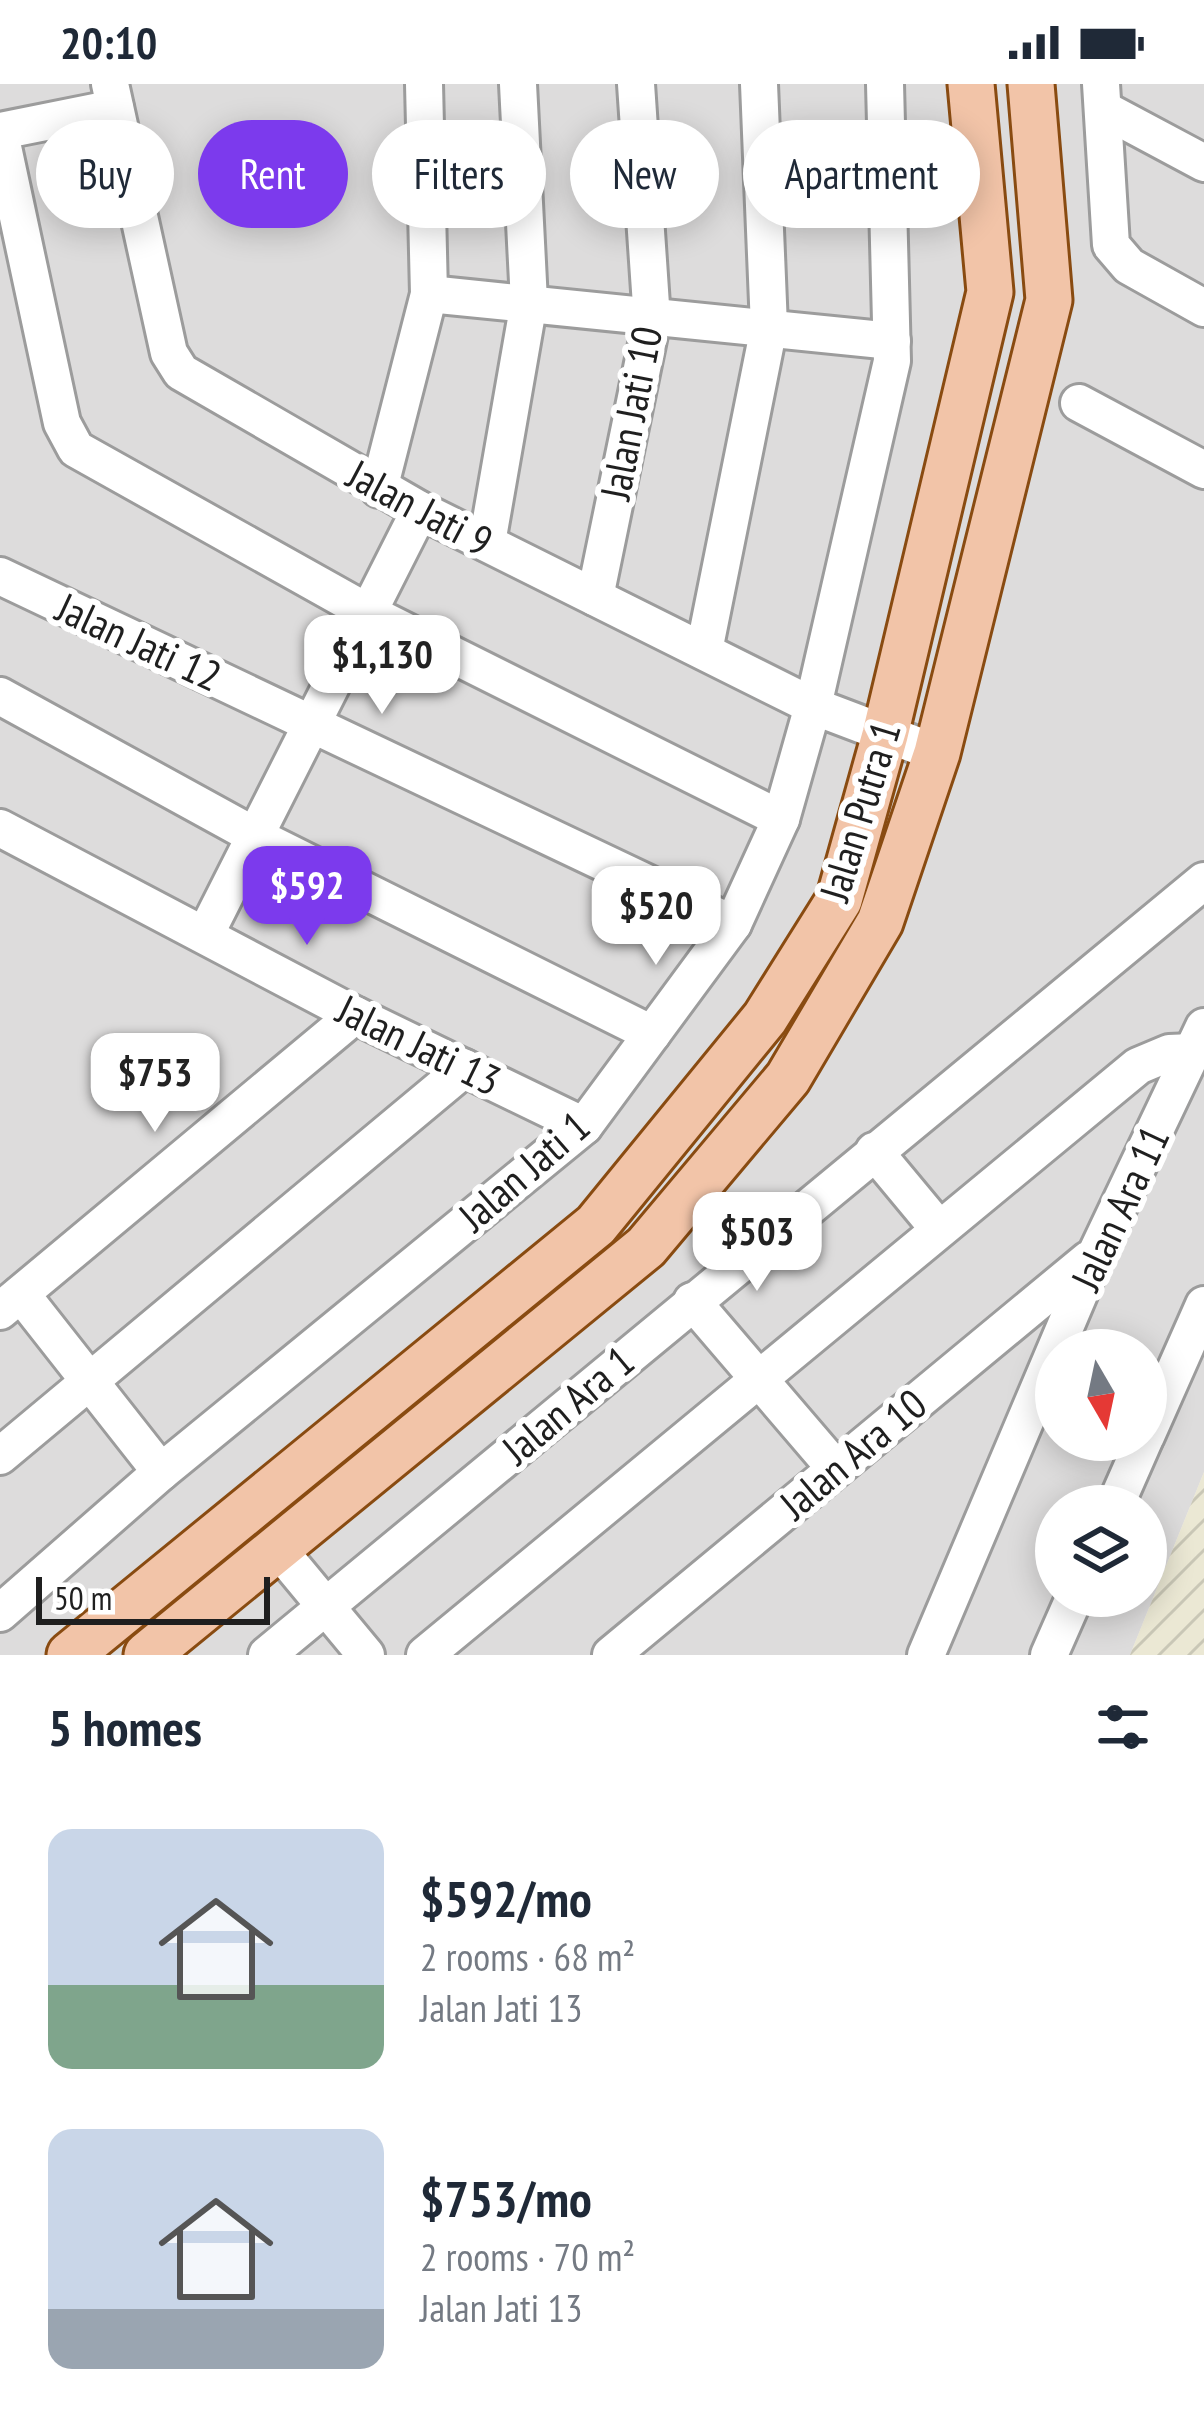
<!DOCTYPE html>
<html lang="en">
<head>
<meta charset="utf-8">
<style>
	:root { --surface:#fff; --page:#f6f6f7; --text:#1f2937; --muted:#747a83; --accent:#7c3aed }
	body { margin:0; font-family:"PT Sans Narrow",sans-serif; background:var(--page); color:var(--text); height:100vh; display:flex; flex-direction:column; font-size:45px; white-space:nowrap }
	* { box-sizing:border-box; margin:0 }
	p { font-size:39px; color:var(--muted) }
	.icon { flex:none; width:66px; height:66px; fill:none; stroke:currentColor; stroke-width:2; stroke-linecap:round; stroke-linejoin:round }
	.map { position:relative; height:1571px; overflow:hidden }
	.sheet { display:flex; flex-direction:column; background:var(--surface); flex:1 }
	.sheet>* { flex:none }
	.banner { position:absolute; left:36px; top:36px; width:1134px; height:108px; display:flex; gap:24px }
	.needle { width:78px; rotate:171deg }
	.fabs { position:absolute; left:1035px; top:1245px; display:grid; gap:24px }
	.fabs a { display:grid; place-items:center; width:132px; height:132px; border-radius:50%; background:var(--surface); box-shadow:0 6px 30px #0003; font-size:60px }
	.scale { position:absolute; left:36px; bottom:30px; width:234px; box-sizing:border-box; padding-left:12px; border:6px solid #1f1f1f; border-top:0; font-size:33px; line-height:42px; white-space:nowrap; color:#1f1f1f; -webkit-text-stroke:9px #fff; paint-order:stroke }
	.price { position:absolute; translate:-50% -102px; padding:0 27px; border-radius:24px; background:#fff; color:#222; font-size:39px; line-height:78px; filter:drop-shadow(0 3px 6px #0008) }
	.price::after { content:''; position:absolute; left:50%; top:72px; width:36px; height:27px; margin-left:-18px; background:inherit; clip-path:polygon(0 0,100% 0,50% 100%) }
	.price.active { background:var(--accent); color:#fff }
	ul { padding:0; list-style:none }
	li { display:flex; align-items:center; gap:36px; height:300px; padding:0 48px }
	li span { display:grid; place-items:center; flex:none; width:336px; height:240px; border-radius:24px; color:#555 }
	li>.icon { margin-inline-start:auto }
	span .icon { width:144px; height:144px; fill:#fffc; stroke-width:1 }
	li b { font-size:51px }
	h2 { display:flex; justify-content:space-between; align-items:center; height:144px; padding:0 48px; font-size:51px }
	.pill { padding:0 42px; border-radius:54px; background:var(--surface); box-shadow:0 6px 30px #0003; font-size:42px; line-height:108px }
	.pill.active { background:var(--accent); color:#fff }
	.status { display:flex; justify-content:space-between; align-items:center; height:84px; padding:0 60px; background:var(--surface); direction:ltr }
	.status svg { height:33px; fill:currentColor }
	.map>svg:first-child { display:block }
	.residential { fill:#dddcdc; fill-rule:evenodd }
	.farmland { fill:url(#farmland-furrows) }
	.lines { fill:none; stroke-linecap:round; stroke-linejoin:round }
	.minor-casing { stroke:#9c9c9c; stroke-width:42 }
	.major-casing { stroke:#894b11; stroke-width:51 }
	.minor { stroke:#fff; stroke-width:36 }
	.major { stroke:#f2c4a8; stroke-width:45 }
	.labels { text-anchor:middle; stroke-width:12; stroke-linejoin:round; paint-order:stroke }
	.street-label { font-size:42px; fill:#1f1f1f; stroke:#fff }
</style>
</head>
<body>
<div class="status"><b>20:10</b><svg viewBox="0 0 49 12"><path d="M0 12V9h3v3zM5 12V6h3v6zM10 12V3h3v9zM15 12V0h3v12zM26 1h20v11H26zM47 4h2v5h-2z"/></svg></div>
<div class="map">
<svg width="1204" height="1571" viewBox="0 0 1204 1571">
	<defs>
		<pattern id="farmland-furrows" width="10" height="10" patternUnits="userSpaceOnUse" patternTransform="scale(3)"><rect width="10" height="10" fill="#ebe8d4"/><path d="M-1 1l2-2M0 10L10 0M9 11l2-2" fill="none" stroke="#c9c7b6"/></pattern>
	</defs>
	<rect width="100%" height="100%" fill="#eeeae6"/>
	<path class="residential" d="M0 0H1204V1388L1130 1571H0ZM1056 1266H1146V1356H1056ZM1056 1422H1146V1512H1056Z"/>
	<path class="farmland" d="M1204 1388V1571H1130Z"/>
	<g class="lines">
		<defs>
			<g id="minor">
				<path d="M110 0 169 269 181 288 420 426 813 622 937 669"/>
				<path d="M1101 0 1111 161 1129 182 1204 224"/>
				<path d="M1103 25 1204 79"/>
				<path d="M0 47 115 24"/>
				<path d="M0 49 62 339 76 365 369 529 781 735"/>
				<path d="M429 210 892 257"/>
				<path d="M1079 319 1204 386"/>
				<path d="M379 405 429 210 424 0"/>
				<path d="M487 459 529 218 518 0"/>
				<path d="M0 492 733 840"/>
				<path d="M595 513 652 236 636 0"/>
				<path d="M704 567 769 243 759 0"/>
				<path d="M0 612 257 753 652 950"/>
				<path d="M0 744 355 931 584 1042"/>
				<path d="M205 851 420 426"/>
				<path d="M874 1067 938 1144"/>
				<path d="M21 1210 161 1388"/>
				<path d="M692 1217 835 1384"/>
				<path d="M0 1227 355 931"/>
				<path d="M1146 1352 1204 1221"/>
				<path d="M0 1372 465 984"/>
				<path d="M1115 1422 1144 1356"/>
				<path d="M278 1465 366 1571"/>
				<path d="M0 1529 161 1388 584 1042 733 840 781 735 813 622 892 277 885 0"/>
				<path d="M267 1571 1204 797"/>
				<path d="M425 1571 1138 982 1169 969 1193 968"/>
				<path d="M611 1571 1088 1176"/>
				<path d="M926 1571 1096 1170 1204 943"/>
				<path d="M1049 1571 1075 1512"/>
			</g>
			<g id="major">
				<path d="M70 1571 596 1141 765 934 839 816 885 651 990 208 971 0"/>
				<path d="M147 1571 646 1163 788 994 880 838 937 669 1049 216 1031 0"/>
			</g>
		</defs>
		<use href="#minor" class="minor-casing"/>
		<use href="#major" class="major-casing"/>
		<use href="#minor" class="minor"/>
		<use href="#major" class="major"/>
	</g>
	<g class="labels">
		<g class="street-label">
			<text transform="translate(631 329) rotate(-79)" y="15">Jalan Jati 10</text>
			<text transform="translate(420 424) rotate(28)" y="15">Jalan Jati 9</text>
			<text transform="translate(139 558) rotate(25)" y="15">Jalan Jati 12</text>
			<text transform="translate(860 727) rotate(-73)" y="15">Jalan Putra 1</text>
			<text transform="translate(419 961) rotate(26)" y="15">Jalan Jati 13</text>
			<text transform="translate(524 1087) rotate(-41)" y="15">Jalan Jati 1</text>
			<text transform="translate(1120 1124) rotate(-65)" y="15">Jalan Ara 11</text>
			<text transform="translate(568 1321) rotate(-40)" y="15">Jalan Ara 1</text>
			<text transform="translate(853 1370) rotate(-40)" y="15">Jalan Ara 10</text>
		</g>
	</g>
</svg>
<div class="fabs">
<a><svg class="needle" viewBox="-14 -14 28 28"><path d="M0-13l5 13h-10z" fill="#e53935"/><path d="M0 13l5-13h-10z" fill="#747a83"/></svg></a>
<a><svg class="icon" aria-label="layers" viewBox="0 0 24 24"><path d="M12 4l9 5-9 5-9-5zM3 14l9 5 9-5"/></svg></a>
</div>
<div class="scale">50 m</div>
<b class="price" style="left:382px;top:633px">$1,130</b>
<b class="price active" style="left:307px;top:864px">$592</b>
<b class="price" style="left:656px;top:884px">$520</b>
<b class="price" style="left:155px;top:1051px">$753</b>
<b class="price" style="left:757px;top:1210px">$503</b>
<div class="banner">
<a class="pill">Buy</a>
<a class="pill active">Rent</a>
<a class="pill">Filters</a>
<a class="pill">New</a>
<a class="pill">Apartment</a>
</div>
</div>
<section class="sheet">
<h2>5 homes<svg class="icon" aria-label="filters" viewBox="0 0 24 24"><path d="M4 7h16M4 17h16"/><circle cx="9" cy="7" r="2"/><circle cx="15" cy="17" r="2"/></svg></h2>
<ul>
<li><span style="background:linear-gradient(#c9d6e8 65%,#7fa58c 0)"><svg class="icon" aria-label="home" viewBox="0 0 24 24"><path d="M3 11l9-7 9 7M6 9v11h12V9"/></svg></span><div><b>$592/mo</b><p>2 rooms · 68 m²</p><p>Jalan Jati 13</p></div></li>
<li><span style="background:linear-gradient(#c9d6e8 75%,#9aa5b1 0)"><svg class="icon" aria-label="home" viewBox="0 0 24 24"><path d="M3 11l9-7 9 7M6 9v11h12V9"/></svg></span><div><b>$753/mo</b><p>2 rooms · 70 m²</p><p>Jalan Jati 13</p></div></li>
</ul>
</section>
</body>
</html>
